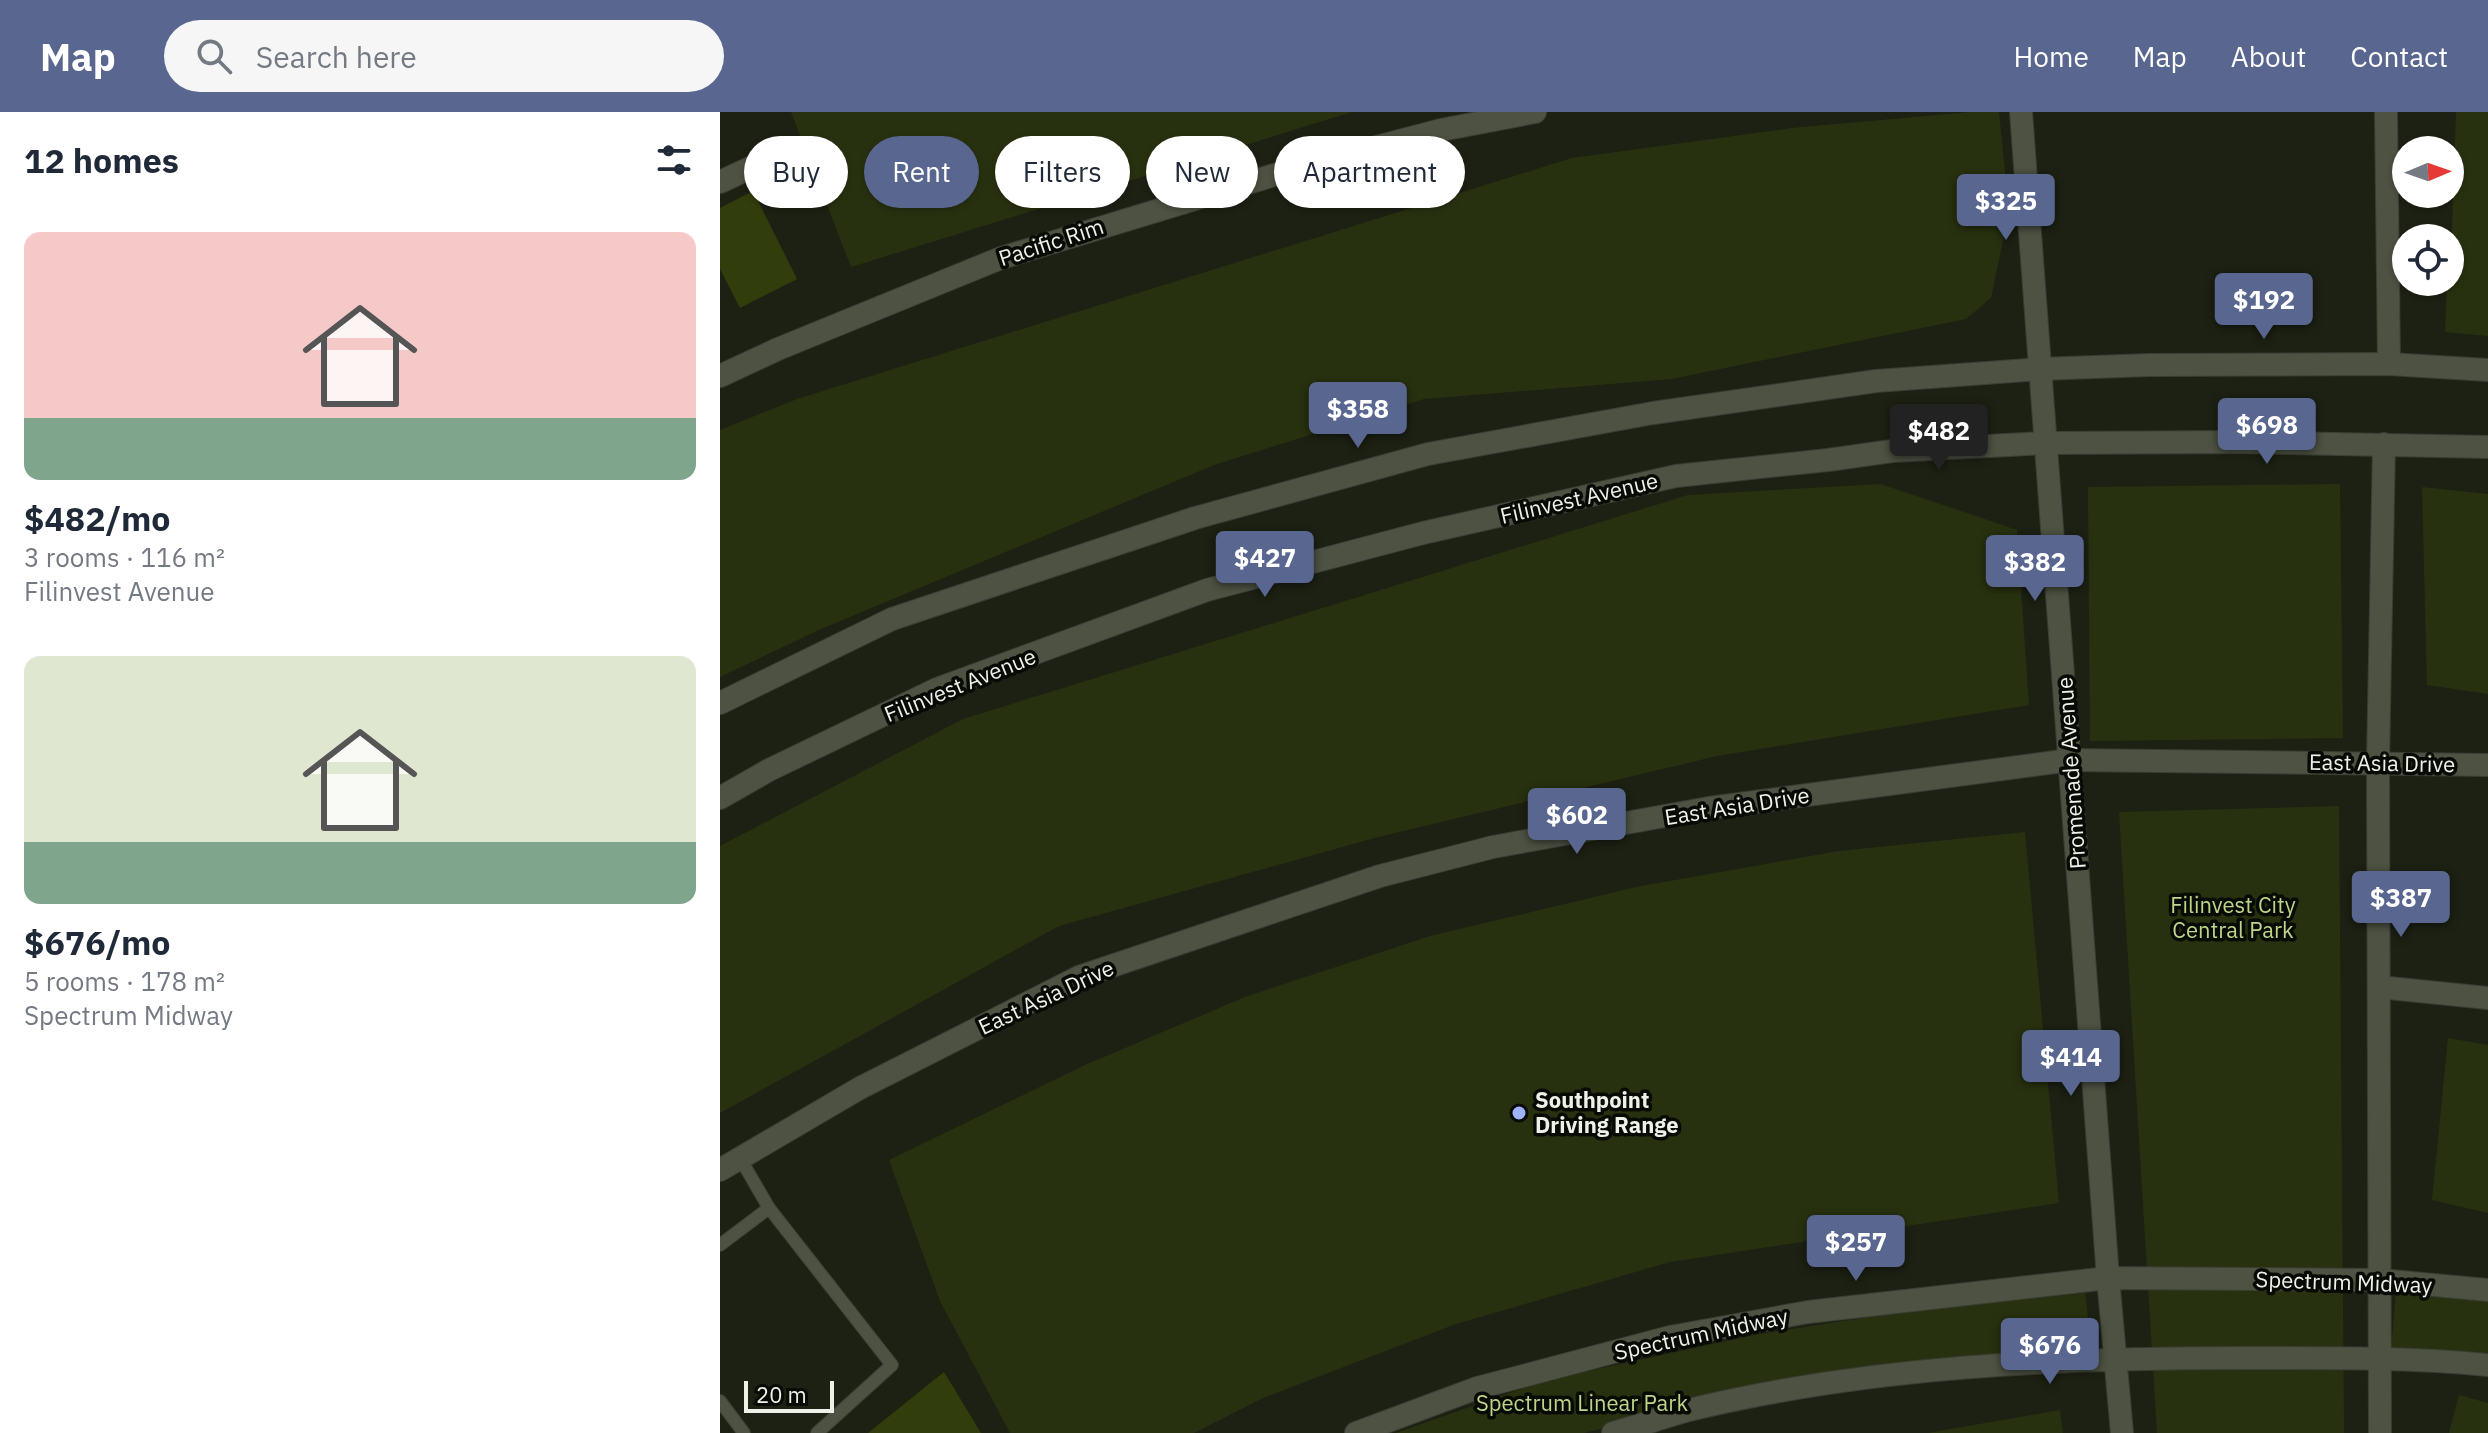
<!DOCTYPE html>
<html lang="en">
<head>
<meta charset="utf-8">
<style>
	:root { --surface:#fff; --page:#f6f6f7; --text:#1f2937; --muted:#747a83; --accent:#596790 }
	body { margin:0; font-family:"IBM Plex Sans",sans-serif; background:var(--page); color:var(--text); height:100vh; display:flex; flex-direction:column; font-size:30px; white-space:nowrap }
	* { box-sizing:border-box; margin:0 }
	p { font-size:26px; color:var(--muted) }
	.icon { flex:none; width:44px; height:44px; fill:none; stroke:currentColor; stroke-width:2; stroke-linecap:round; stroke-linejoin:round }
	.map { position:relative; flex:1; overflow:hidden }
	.details { display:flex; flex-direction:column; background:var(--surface); width:720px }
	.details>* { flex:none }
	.guide { position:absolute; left:24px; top:24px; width:760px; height:72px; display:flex; gap:16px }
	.needle { width:52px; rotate:88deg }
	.buttons { position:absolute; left:1672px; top:24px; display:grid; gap:16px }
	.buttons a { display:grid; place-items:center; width:72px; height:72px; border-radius:50%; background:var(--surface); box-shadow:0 2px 6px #0004; font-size:40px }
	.scale { position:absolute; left:24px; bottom:20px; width:90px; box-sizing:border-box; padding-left:8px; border:4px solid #eef1e8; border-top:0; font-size:22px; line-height:28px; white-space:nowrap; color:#eef1e8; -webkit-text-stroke:6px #080a05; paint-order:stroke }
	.price { position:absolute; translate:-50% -68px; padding:0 18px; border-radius:8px; background:var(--accent); color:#fff; font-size:26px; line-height:52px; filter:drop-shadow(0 2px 4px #0008) }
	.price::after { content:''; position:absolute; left:50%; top:48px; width:24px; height:18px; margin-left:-12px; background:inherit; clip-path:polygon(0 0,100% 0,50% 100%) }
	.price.current { background:#222; color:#fff }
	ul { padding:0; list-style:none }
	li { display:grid; align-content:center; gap:16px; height:424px; padding:0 24px }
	li span { display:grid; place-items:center; height:248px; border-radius:16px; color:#555 }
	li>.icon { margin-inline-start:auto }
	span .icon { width:144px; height:144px; fill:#fffc; stroke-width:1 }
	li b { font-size:34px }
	h2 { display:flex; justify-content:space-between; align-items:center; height:96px; padding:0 24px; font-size:34px }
	.chip { padding:0 28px; border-radius:36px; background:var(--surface); box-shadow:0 2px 6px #0004; font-size:28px; line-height:72px }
	.chip.current { background:var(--accent); color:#fff }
	header { display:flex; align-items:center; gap:48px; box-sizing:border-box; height:112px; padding:0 40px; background:var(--accent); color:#fff }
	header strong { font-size:38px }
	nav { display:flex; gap:44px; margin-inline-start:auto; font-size:28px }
	.search { width:560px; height:72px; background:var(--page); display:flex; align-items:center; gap:20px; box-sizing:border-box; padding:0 28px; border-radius:44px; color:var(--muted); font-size:30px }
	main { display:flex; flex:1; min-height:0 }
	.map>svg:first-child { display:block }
	.green { fill:#28310f }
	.building { fill:#313d0b }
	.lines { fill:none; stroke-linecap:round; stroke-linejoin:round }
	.service-casing { stroke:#3a3d34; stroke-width:14 }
	.minor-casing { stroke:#3a3d34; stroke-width:24 }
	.tertiary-casing { stroke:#3a3d34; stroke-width:24 }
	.secondary-casing { stroke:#3a3d34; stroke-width:24 }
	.service { stroke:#4d5242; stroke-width:12 }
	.minor { stroke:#4d5242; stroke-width:22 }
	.tertiary { stroke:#4d5242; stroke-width:22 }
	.secondary { stroke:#4d5242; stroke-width:22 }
	.poi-dot { fill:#9fb3fd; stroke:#080a05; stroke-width:3 }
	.labels { text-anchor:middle; stroke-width:7; stroke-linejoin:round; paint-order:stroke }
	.street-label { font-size:22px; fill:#eef1e8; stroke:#080a05 }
	.park-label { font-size:22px; fill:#bed589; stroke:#080a05 }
	.poi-label { font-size:22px; font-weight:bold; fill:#eef1e8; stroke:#080a05; text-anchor:start }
</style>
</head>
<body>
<header>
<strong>Map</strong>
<div class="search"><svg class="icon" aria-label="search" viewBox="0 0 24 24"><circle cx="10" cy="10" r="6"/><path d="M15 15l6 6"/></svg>Search here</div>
<nav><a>Home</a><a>Map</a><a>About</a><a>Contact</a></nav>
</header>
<main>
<section class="details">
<h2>12 homes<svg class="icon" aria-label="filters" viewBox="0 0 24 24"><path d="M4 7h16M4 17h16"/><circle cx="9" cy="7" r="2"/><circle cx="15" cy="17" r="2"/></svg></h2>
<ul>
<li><span style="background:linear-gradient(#f6c9c9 75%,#7fa58c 0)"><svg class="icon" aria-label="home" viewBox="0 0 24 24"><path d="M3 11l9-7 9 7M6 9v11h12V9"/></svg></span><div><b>$482/mo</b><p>3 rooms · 116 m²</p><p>Filinvest Avenue</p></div></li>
<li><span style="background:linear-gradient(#dfe7d0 75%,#7fa58c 0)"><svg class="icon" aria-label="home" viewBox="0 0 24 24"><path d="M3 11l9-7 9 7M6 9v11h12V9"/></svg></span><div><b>$676/mo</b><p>5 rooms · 178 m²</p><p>Spectrum Midway</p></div></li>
</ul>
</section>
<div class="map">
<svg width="1768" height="1321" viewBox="0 0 1768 1321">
	<rect width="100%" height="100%" fill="#1d2113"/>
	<g class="green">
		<path d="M71 0H632L131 155Z"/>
		<path d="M1251 0H1279L1289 99 1271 186 1246 207 951 267 704 287 494 353 101 517 0 565V318L77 287 852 46 1072 16Z"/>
		<path d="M1736 0H1768V224L1725 220 1727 170H1730Z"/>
		<path d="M1161 372 1297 418 1309 593 997 644 658 725 339 814 0 1001V734L243 607 968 383Z"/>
		<path d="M1620 372 1623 626 1370 629 1368 375Z"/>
		<path d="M1702 375 1768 382V582L1707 573Z"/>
		<path d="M1619 694 1624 1321H1437L1399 700Z"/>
		<path d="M1305 720 1339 1091 950 1150 736 1212 543 1286 474 1321H290L220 1189 169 1048 365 953 525 885 710 824 916 775 1119 739Z"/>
		<path d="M1728 926 1768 933V1101L1712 1088Z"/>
		<path d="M1676 1180 1768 1190V1244L1671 1237Z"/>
		<path d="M1365 1181 1372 1238 1040 1275 864 1321H676L827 1268 1034 1223 1181 1200Z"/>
		<path d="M1739 1283 1768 1291V1321H1729Z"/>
		<path d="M1340 1298 1343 1321H1208Z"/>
	</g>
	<g class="building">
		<path d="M33 79 77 167 20 196 0 157V96Z"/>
		<path d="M224 1260 261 1321H148Z"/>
	</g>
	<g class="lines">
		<defs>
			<g id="service">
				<path d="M20 1046 49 1096 172 1253 97 1321"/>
				<path d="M0 1133 49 1096"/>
				<path d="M0 1289 24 1321"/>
			</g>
			<g id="minor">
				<path d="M1301 0 1388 1166 1402 1321"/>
				<path d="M1666 0 1669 252"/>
				<path d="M0 70 69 38"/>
				<path d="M0 264 58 237 281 146 587 53 721 18 815 0"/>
				<path d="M1659 875 1768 886"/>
				<path d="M0 1058 140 976 359 865 660 764 773 735 989 696 1350 648 1768 653"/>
				<path d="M1660 1321 1658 651 1664 332"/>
			</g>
			<g id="tertiary">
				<path d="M636 1321 757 1276 803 1264 950 1225 1088 1200 1388 1166 1660 1168 1768 1178"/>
				<path d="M893 1321C918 1314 944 1305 969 1298 1150 1254 1340 1246 1525 1246 1606 1246 1687 1245 1768 1253"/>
			</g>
			<g id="secondary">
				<path d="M0 591 172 507 475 406 708 342 933 301 1156 269 1320 257 1429 253 1669 252 1768 258"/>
				<path d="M0 686 49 658 217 577 487 478 703 421 956 364 1108 348 1172 339 1326 331 1514 330 1768 335"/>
			</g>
		</defs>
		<use href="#service" class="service-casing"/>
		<use href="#minor" class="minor-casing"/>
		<use href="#tertiary" class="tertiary-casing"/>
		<use href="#secondary" class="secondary-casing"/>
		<use href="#service" class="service"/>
		<use href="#minor" class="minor"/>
		<use href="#tertiary" class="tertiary"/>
		<use href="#secondary" class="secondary"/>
	</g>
	<circle class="poi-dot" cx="799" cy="1001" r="8"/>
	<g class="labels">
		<g class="street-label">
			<text transform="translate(331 130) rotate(-18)" y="8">Pacific Rim</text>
			<text transform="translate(859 386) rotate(-13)" y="8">Filinvest Avenue</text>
			<text transform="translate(240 573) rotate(-22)" y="8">Filinvest Avenue</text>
			<text transform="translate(1662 651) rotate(1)" y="8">East Asia Drive</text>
			<text transform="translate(1351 661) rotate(-94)" y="8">Promenade Avenue</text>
			<text transform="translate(1017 694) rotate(-9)" y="8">East Asia Drive</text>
			<text transform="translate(326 885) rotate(-25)" y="8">East Asia Drive</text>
			<text transform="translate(1624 1170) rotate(2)" y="8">Spectrum Midway</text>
			<text transform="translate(981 1222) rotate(-12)" y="8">Spectrum Midway</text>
		</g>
		<g class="park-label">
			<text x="1513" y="801">Filinvest City<tspan x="1513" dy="25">Central Park</tspan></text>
			<text x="862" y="1299">Spectrum Linear Park</text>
		</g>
		<g class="poi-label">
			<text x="815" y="996">Southpoint<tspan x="815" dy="25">Driving Range</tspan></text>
		</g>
	</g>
</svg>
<div class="buttons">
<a><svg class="needle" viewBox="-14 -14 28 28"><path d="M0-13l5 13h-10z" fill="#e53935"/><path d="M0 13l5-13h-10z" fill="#747a83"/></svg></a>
<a><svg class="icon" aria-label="locate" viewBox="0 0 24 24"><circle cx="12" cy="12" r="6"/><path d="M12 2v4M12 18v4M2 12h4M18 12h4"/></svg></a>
</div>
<div class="scale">20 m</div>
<b class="price" style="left:1286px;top:130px">$325</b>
<b class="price" style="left:1544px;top:229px">$192</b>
<b class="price" style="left:638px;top:338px">$358</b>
<b class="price" style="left:1547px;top:354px">$698</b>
<b class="price current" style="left:1219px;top:360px">$482</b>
<b class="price" style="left:545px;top:487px">$427</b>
<b class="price" style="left:1315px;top:491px">$382</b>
<b class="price" style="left:857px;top:744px">$602</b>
<b class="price" style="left:1681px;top:827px">$387</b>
<b class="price" style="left:1351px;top:986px">$414</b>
<b class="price" style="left:1136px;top:1171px">$257</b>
<b class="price" style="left:1330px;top:1274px">$676</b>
<div class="guide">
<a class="chip">Buy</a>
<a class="chip current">Rent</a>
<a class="chip">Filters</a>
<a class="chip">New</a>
<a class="chip">Apartment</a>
</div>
</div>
</main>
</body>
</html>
